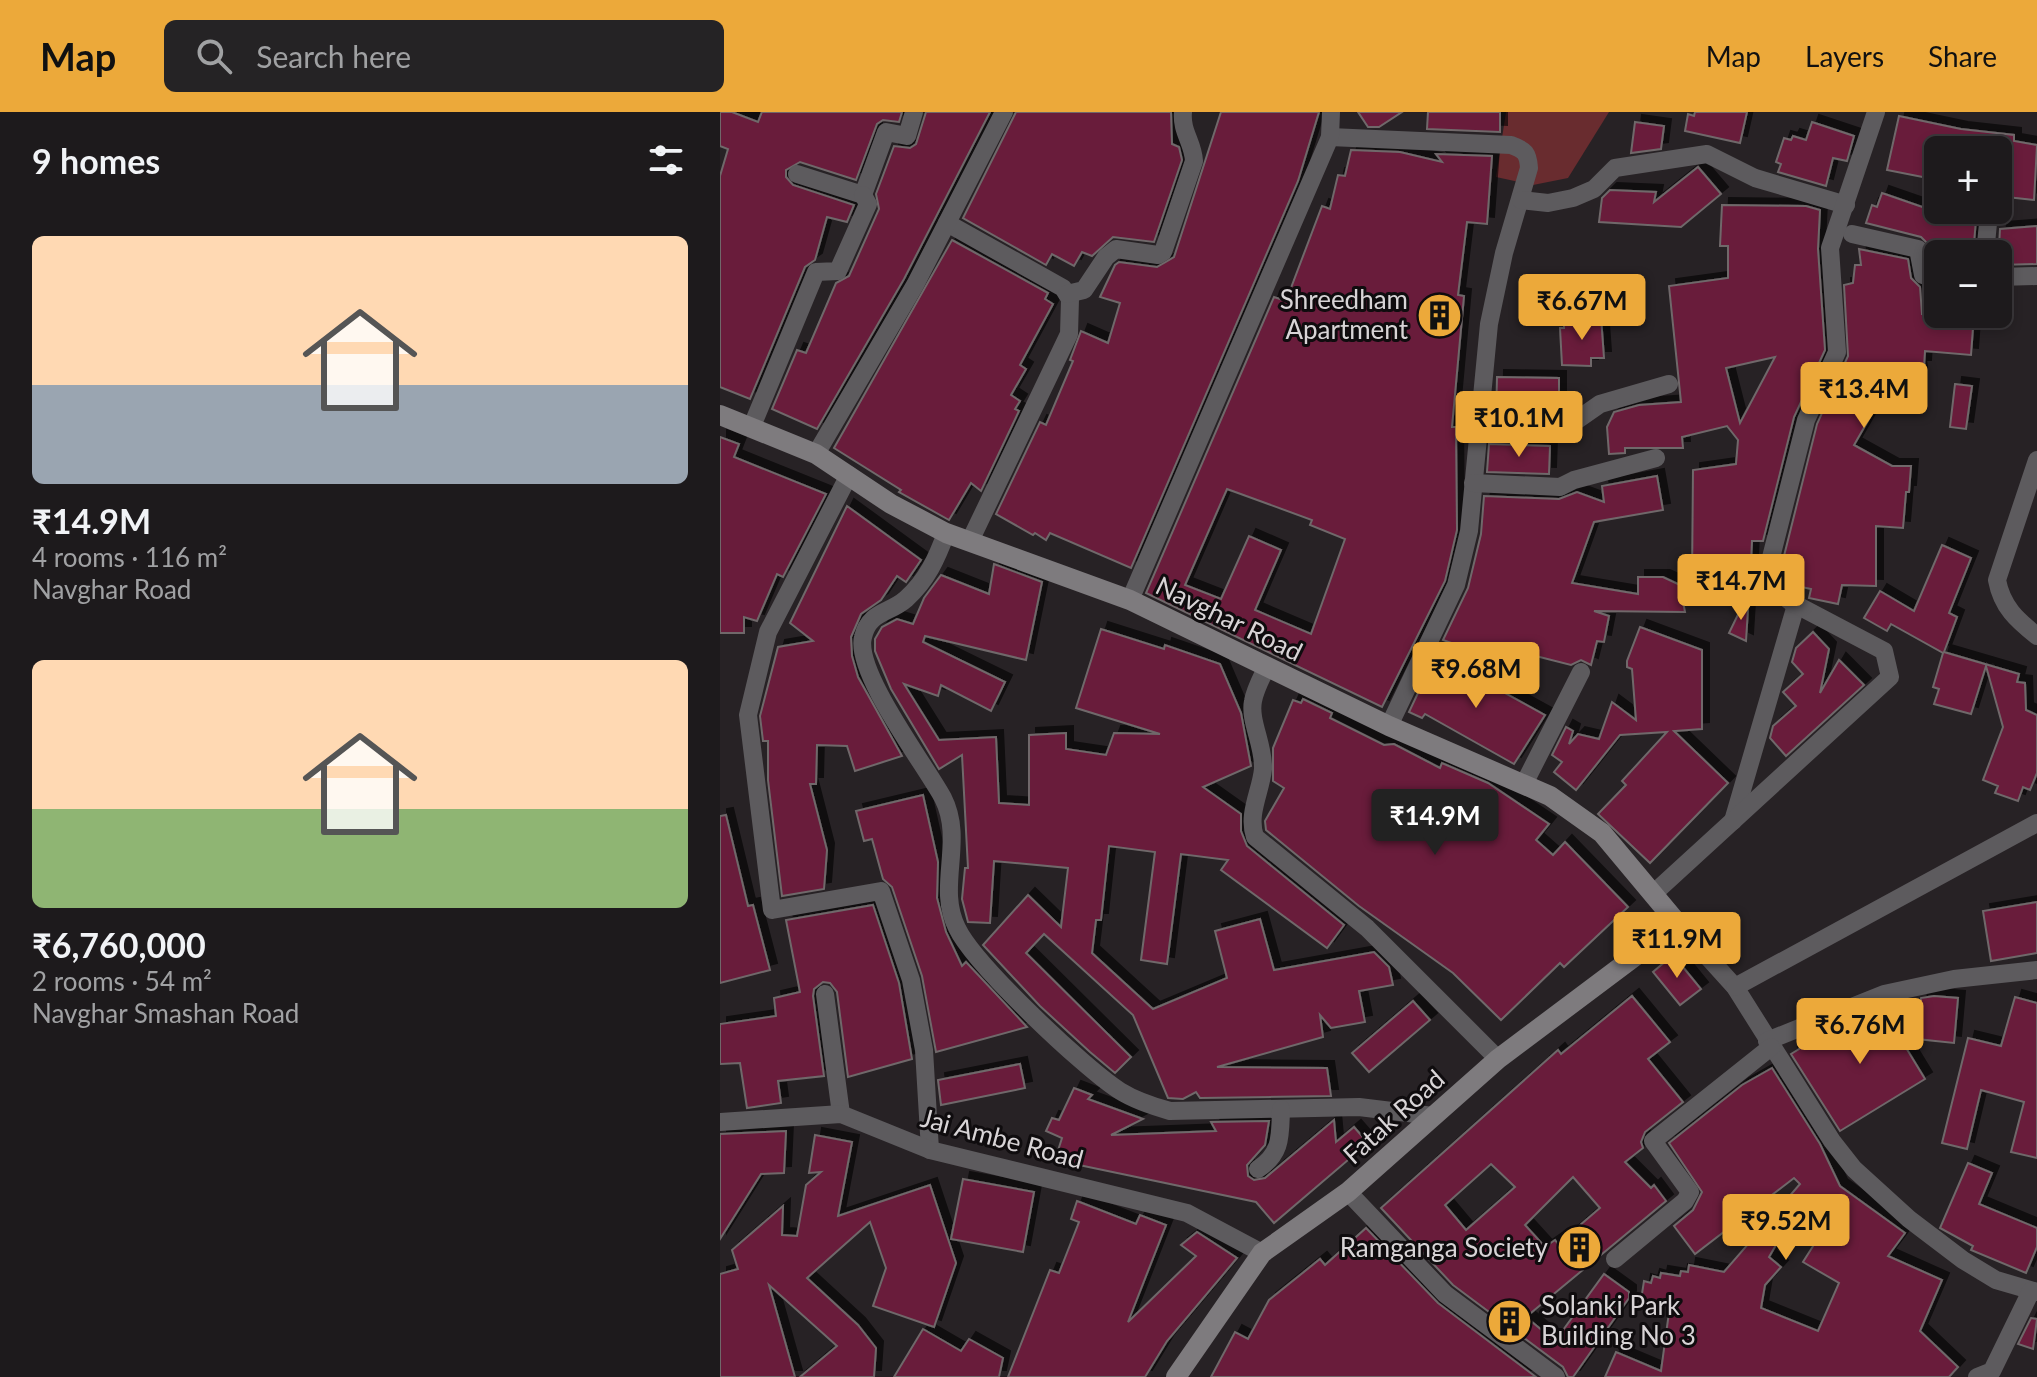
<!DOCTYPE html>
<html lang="en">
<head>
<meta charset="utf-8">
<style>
	:root { --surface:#1d1a1c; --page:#252325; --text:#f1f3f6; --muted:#a0a1a3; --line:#3b383b; --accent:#eca93a }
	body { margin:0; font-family:Lato,sans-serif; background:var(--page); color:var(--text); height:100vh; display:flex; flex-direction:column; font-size:30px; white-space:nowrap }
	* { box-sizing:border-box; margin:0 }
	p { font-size:26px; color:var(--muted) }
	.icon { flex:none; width:44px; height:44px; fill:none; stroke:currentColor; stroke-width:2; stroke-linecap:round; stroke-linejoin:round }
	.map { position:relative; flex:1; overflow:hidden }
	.sheet { display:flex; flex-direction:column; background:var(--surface); width:720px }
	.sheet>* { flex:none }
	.tools { position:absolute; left:1204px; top:24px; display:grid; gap:16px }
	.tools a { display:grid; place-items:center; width:88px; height:88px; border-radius:12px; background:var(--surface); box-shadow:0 4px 12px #0003,0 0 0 2px var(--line); font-size:40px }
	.price { position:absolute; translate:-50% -68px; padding:0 18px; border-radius:8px; background:var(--accent); color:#111; font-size:26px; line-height:52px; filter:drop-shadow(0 2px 4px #0008) }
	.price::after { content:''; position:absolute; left:50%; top:48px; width:24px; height:18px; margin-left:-12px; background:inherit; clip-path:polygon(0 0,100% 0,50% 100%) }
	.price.selected { background:#222; color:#fff }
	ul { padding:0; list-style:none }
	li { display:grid; align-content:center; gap:16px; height:424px; padding:0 32px }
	li span { display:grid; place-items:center; height:248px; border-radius:12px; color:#555 }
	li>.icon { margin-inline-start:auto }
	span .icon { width:144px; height:144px; fill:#fffc; stroke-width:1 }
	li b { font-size:34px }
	h2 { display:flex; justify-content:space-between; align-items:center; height:96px; padding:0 32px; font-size:34px }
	header { display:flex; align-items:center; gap:48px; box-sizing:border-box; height:112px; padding:0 40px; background:var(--accent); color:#111 }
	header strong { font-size:38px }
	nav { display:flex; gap:44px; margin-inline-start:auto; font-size:28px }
	.search { width:560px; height:72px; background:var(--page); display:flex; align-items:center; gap:20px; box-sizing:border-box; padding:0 28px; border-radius:12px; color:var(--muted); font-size:30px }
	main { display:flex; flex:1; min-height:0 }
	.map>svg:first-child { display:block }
	.green { fill:#692c2f }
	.building { fill:#691b3a; stroke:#6f686a; stroke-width:2; fill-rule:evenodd; filter:url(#shadow) }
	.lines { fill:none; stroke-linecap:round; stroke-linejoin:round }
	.street { stroke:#5d5b5e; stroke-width:18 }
	.secondary { stroke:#7e7b7e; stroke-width:20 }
	.labels { text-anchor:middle; stroke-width:6; stroke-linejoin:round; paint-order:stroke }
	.poi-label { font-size:26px; fill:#d8d4d6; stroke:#0f0c0e; text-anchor:end }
	.street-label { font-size:26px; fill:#d8d4d6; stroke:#0f0c0e }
</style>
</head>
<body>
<header>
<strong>Map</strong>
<div class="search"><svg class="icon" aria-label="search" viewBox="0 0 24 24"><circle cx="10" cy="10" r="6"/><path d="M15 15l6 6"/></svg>Search here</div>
<nav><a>Map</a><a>Layers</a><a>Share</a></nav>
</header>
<main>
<section class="sheet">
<h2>9 homes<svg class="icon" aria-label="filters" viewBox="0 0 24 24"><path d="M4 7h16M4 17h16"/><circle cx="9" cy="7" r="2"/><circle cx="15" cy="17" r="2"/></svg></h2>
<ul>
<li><span style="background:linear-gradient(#ffd9b3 60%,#9aa5b1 0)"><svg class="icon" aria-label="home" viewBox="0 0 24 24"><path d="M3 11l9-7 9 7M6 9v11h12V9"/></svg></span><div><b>₹14.9M</b><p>4 rooms · 116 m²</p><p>Navghar Road</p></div></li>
<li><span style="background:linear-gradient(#ffd9b3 60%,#8fb573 0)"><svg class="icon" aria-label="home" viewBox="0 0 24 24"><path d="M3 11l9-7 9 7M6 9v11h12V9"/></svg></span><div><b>₹6,760,000</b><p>2 rooms · 54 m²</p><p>Navghar Smashan Road</p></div></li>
</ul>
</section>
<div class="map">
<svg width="1317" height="1265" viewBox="0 0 1317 1265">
	<defs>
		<filter id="shadow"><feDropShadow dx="7" dy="-7" stdDeviation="0" flood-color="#0009"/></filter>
	</defs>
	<rect width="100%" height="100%" fill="#272225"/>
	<path class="green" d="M786 0H889L848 66 813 73 776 65Z"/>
	<g class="building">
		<path d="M0 0H12L38 10 42 0H182L179 10 163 8 157 12 136 68 80 50 66 58V65L73 73 134 93 127 110 107 105 95 148 85 155 30 287 0 275V64L8 37 0 34Z"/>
		<path d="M206 0H270L184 167 97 317 52 297 77 238 86 241 116 171 129 164 159 97 156 82 174 34 190 36 196 32Z"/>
		<path d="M296 0H451L452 32 459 35 462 48 434 130 393 125 372 144 362 140 354 154 332 142 326 153 243 106Z"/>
		<path d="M501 0H599L578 69 411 456 330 421 326 428 315 421 313 423 276 402 320 310 326 313 353 249 350 248 361 219 388 231 400 191 380 185 395 153 399 150 437 155 454 145Z"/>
		<path d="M638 0H682L659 15H648Z"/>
		<path d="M708 0H780V20L707 17Z"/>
		<path d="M975 0H1027L1020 31 965 19 968 2 974 4Z"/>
		<path d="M1179 4 1241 17 1294 23V29L1317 33 1314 88 1278 84V38H1218V68L1167 58Z"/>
		<path d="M915 10 944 14 941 37 911 41Z"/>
		<path d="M1092 10 1134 24 1127 49 1113 46 1106 74 1058 60 1061 52 1056 50 1064 26 1071 28 1073 24 1086 28Z"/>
		<path d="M631 38 680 40 722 50 716 42 772 44 767 112 747 110 738 183 744 184 732 315H736L737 418 725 469 662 595 426 481 554 185 566 189 602 94 610 97 618 63 625 64ZM507 377 592 408 590 413 625 427 591 522 535 498 561 438 529 424 501 487 465 473Z"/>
		<path d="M978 55 1001 82 961 115 879 110 882 86 890 78 936 80 934 90Z"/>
		<path d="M1162 81 1234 106 1256 108 1253 142H1238L1208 132 1201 125 1146 111 1152 93 1157 95Z"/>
		<path d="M1002 93 1086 94 1100 98 1098 137 1105 238 1074 305 1043 429H1032L1030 472 972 468 973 358 1016 352 1018 328 1007 314 962 325 963 336H905V341L889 342 887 315 894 300 919 293 961 290 949 174 1008 166V134H1000ZM1055 245 1020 311 1006 256Z"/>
		<path d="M1317 114V152L1278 153 1280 117Z"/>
		<path d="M232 128 328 181 325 187 333 192 300 253 306 257 291 283 300 289 295 297 299 299 261 379 251 371 229 408 179 380 181 378 114 336Z"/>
		<path d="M1139 137 1188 147 1191 166 1200 175 1202 202H1254L1251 243 1205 239 1204 255H1199L1200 262H1195L1196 278 1165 279 1134 333 1172 354H1191L1189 380H1186L1183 416 1156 414V474L1122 473 1118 492 1089 486 1091 477 1068 472 1059 464 1097 312 1128 244 1124 173 1133 171 1135 153H1141Z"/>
		<path d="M862 204 881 205 884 246H871V254L842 253 840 216H844V211H862Z"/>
		<path d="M777 265 839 266V306L833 310 776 308Z"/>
		<path d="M1235 272 1252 274 1246 317 1230 315Z"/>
		<path d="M0 325 19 332 14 345 106 382 63 465 57 462 37 509 24 505V521H0Z"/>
		<path d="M769 332 830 334 829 362 767 360Z"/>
		<path d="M937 364 943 398 874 410 852 471 918 482V465H943L960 473 965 500 874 499 889 504 884 530 877 529 871 553 861 548 851 553 800 540 795 554 723 528 748 476 761 422 764 384 839 387 857 380 884 390 882 374Z"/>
		<path d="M127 394 201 448 186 470 177 464 161 488 141 502 131 525 132 544 138 565 182 644 135 659 127 634 97 633 96 672H90L107 738 104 777 62 784 48 668V629H43L40 604 58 535 93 529 70 511Z"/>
		<path d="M1222 433 1251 446 1229 501 1237 505 1224 540 1299 562 1297 570 1305 571 1306 598 1317 603V661L1310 678 1303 675 1298 689 1275 681 1278 674 1263 668 1283 615 1266 554 1251 602 1214 592 1219 577 1213 575 1223 541 1171 512 1167 519 1144 506 1160 479 1194 499Z"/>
		<path d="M274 452 322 470 306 548 205 524 203 530 285 570 271 599 221 573 218 584 184 572 219 628 276 625 279 691 309 693V623L346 621V637L386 643 394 621 440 622 356 596 381 517 444 537 445 533 500 552 521 601 531 654 483 675 521 702V719L527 734 624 813 607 836 501 758 508 748 461 742 447 852 421 848 435 740 389 734 381 808H376L372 841 433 897 507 866 495 819 540 807 554 858 654 840 669 855 673 873 639 879 645 910 611 916 600 903 603 925 497 955 607 956 611 984 480 986 476 980 463 987 448 986 413 903 324 822 306 841 411 945 395 961 370 940 320 894 263 833 308 783 341 815 348 756 274 749 270 811 248 810 242 787 245 756H248L242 643 219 657 171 577 155 539V527L162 515 177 507 193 512 204 486 221 463 269 482Z"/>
		<path d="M1029 480 1026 529 1009 521Z"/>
		<path d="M920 515 982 538V617L954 619 1008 671 930 751 878 702 906 673 902 669 947 620 900 623 856 678 834 660 842 650 832 643 846 615 853 619 849 632 858 622 879 627 892 590 916 608 912 557 907 555V549Z"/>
		<path d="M1093 520 1109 537 1100 581 1119 548 1144 573 1066 644 1050 626 1053 614 1076 594 1063 580 1083 562 1072 550 1076 536Z"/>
		<path d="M716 543 825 603 794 652 705 602 702 606 689 600Z"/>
		<path d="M583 587 612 601 610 606 664 633 674 632 720 656 722 651 768 671 829 712 816 728 833 743 845 730 908 795 844 855 840 851 781 908 733 861 639 794 546 718 545 709 564 676 553 669V636L573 588 581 591Z"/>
		<path d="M203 683 218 750 217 786 226 820 242 854 246 850 307 915 216 940 202 864 172 775 163 767 152 727 144 729 136 699Z"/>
		<path d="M6 703 28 794 33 793 50 858 0 871V704Z"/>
		<path d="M1317 790V841L1271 849 1263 799Z"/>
		<path d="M153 793 179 871 192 947 128 965 117 880 110 871 103 870 94 877 93 884 104 964 58 969 61 991 27 996 20 951 0 952V912L56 904 54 886 80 880 66 808Z"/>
		<path d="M953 843 981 877 960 893 933 860Z"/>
		<path d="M912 884 950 930 928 947 963 990 925 1020 921 1030 923 1036 905 1050 931 1076 934 1073 946 1089 806 1205 835 1229 884 1162 909 1180V1186L853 1265H848L843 1255 733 1173 661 1096 838 938 841 942ZM771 1052 795 1075 746 1118 725 1093ZM853 1065 880 1096 838 1132 835 1128 825 1135 805 1113Z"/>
		<path d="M1214 884 1238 886 1234 931 1197 927 1201 886Z"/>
		<path d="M1295 885 1317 891V1046L1291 1040 1304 990 1261 978 1247 1037 1222 1031 1248 926 1281 934Z"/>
		<path d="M693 889 710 908 649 960 632 941Z"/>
		<path d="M1172 893 1193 927 1180 926 1205 967 1120 1019 1071 942 1117 914Z"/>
		<path d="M300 952 305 976 221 993 218 968Z"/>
		<path d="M1052 956 1100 1032 1120 1074 1185 1121 1168 1144 1222 1168 1200 1219 1238 1255 1229 1265H885L896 1240 941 1259 950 1193 921 1188 924 1169 931 1171 933 1164 940 1166 941 1161 960 1164 961 1159 968 1160 969 1153 1004 1160 1080 1072 1074 1066 975 1142 954 1114 973 1098 982 1080 949 1031 1022 973ZM1098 1085 1109 1109 1083 1150 1119 1171 1098 1219 1041 1196 1045 1173 1061 1155 1049 1145 1078 1095Z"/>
		<path d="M354 976 372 983 368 987 423 1007 391 1023 496 1019 491 1010 549 1009 545 1033 527 1053 528 1064 534 1068 545 1066 614 1008 616 1030 634 1015 648 1031 554 1111 536 1090 335 1048 342 1026 326 1019 332 1006 339 1008Z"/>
		<path d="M66 1019 64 1061 41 1062 0 1127V1022Z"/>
		<path d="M95 1023 132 1030 118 1104 210 1073 236 1151 214 1215 153 1194 166 1156 150 1110 87 1166 138 1213 156 1236 154 1265H80L117 1234 49 1173 75 1265H0V1162L18 1157 12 1138 63 1094 62 1123 77 1124 86 1073 101 1060 89 1061Z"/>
		<path d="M1248 1051 1272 1061 1259 1092 1317 1116V1135L1306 1161 1251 1138 1253 1134 1220 1116Z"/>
		<path d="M243 1067 314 1080 303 1140 231 1127Z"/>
		<path d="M357 1089 416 1112 420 1103 446 1113 408 1210 476 1144 461 1133 477 1120 517 1146 447 1229 425 1265H288L330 1158 339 1161 359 1110 351 1107Z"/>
		<path d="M646 1116 718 1191 816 1265H491L515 1220 528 1227 549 1188 600 1147 605 1153Z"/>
		<path d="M1311 1206 1317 1207 1313 1237 1298 1232Z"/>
		<path d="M203 1217 241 1239 249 1227 283 1246 279 1265H174Z"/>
	</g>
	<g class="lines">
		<g class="street">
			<path d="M610 25 791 33C805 38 808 41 809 56L784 141 769 212 749 419 736 473 669 614"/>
			<path d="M77 62 143 83 166 20 187 24 194 0"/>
			<path d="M801 88 828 91 853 86 874 77 895 56 987 42 1035 66 1126 93"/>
			<path d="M227 111 343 176 350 187 349 222 250 429"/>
			<path d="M1132 122 1198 137 1203 163 1218 167"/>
			<path d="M1265 142 1269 101"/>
			<path d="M1278 165 1317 164"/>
			<path d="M347 182 364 178 386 145 396 137 438 143 443 140 474 49C473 30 461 20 463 0"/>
			<path d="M32 314 96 160 118 159 148 92 143 83"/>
			<path d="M758 320 837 322 880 292 949 272"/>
			<path d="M96 342 195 173 284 0"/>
			<path d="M1317 348 1277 468C1282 495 1297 508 1317 524"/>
			<path d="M129 363 48 520 28 603 52 798 161 779 191 868 204 938 210 1038"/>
			<path d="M753 371 840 375 854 368 936 346"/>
			<path d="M226 421C217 446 207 468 186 487 169 502 149 499 143 525 134 560 206 654 223 686 245 729 216 775 237 816 254 852 365 957 400 979 416 989 432 994 450 999L639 995 713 1004"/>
			<path d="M410 488 610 25 611 0"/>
			<path d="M547 554C542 565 535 577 533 589 529 609 544 633 543 657 541 679 527 702 535 725L647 816 778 947"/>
			<path d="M804 672 861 560"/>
			<path d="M1013 709 1076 493"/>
			<path d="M933 782 1170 565 1164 539 1071 490 1045 469 1086 308 1117 240 1110 136 1156 0"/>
			<path d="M958 812 1015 875 1112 1029 1134 1057 1189 1107 1243 1148 1276 1168 1317 1180"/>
			<path d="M1015 875 1317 711"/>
			<path d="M105 882 121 1002"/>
			<path d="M1047 929 1164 882 1234 867 1317 858"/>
			<path d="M0 1010 121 1002 210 1038 467 1101 542 1141"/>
			<path d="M538 1057C562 1041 560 1024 561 997"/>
			<path d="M628 1080 725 1182 836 1265"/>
			<path d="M895 1147 965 1089 970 1080 933 1029 1051 935"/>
			<path d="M1257 1265 1272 1259 1311 1179"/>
		</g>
		<path class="secondary" d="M0 303 96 342 171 392 226 421 410 488 669 614 830 684 882 721 958 812 778 947 628 1080 542 1141 456 1265"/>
	</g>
	<defs>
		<symbol id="building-disc" viewBox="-11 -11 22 22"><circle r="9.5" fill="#eca93a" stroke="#0f0c0e"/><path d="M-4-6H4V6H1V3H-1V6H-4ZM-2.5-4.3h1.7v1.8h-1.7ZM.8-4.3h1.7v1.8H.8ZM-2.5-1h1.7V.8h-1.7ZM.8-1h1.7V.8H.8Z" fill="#111"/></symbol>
	</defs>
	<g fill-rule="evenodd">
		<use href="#building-disc" x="694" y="178" width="51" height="51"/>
		<use href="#building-disc" x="834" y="1110" width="51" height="51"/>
		<use href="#building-disc" x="764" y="1184" width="51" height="51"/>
	</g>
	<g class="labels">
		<g class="poi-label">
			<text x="688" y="197">Shreedham<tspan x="688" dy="30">Apartment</tspan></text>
			<text x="828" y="1145">Ramganga Society</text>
			<text x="821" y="1203" text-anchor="start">Solanki Park<tspan x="821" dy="30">Building No 3</tspan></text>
		</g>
		<g class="street-label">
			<text transform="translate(509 507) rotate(26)" y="9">Navghar Road</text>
			<text transform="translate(674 1005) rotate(-42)" y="9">Fatak Road</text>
			<text transform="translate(282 1027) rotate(15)" y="9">Jai Ambe Road</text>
		</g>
	</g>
</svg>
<div class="tools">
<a>+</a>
<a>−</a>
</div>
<b class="price" style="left:862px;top:230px">₹6.67M</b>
<b class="price" style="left:1144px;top:318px">₹13.4M</b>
<b class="price" style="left:799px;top:347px">₹10.1M</b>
<b class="price" style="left:1021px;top:510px">₹14.7M</b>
<b class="price" style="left:756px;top:598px">₹9.68M</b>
<b class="price selected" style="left:715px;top:745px">₹14.9M</b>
<b class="price" style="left:957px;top:868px">₹11.9M</b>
<b class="price" style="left:1140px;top:954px">₹6.76M</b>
<b class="price" style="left:1066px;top:1150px">₹9.52M</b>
</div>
</main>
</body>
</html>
